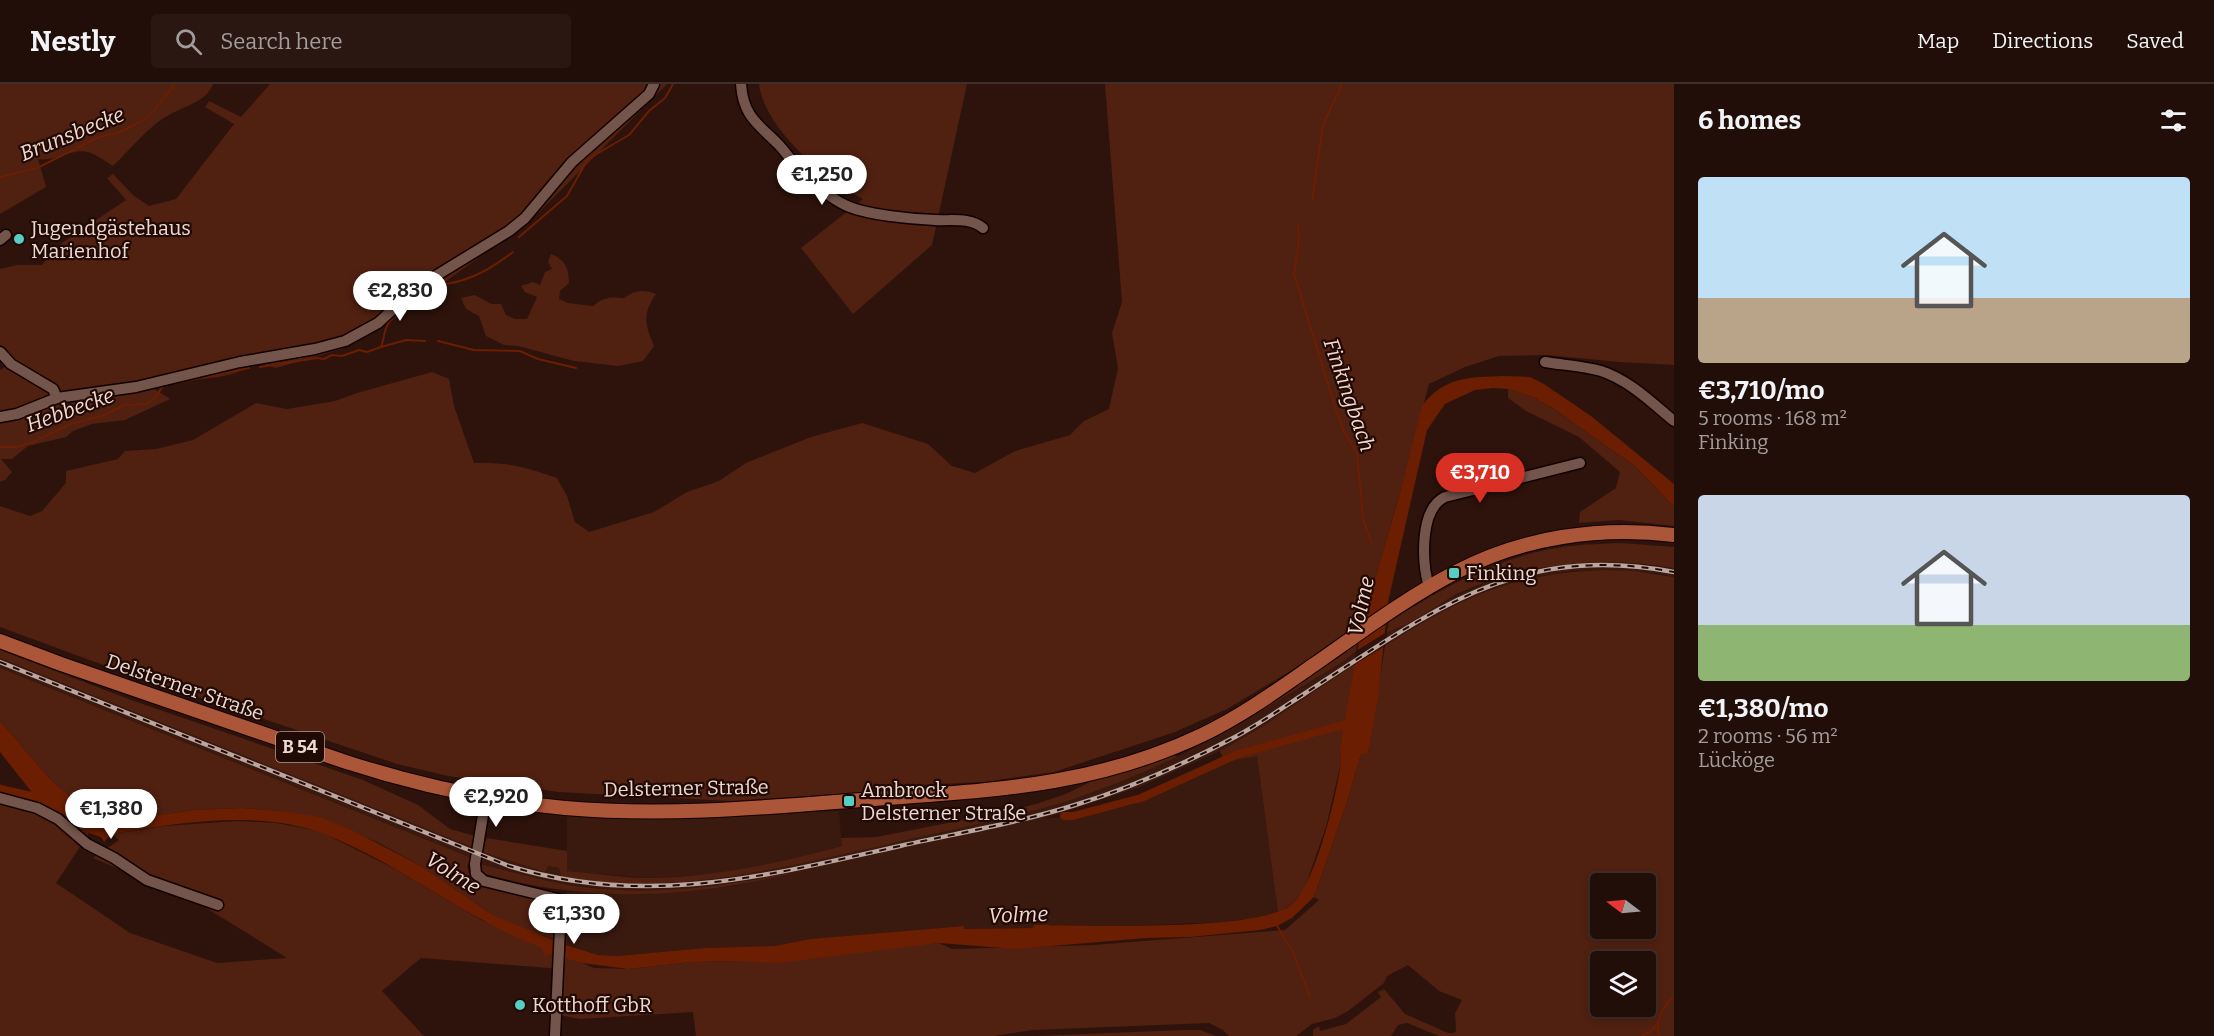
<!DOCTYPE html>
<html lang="en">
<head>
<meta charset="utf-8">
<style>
	:root { --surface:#220e08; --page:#2a1712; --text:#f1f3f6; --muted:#a29c9c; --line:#3f2e29; --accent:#d93025 }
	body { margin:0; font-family:Bitter,serif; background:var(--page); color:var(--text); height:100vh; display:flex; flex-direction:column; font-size:22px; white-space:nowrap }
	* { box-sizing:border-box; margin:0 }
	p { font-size:20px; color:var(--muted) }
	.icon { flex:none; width:33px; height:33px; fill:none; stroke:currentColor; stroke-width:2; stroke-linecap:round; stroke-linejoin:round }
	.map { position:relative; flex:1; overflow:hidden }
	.drawer { display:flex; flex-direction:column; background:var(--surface); width:540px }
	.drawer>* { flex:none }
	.needle { width:39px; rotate:286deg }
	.buttons { position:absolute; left:1590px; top:789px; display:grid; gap:12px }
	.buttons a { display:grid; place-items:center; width:66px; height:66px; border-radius:6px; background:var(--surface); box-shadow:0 3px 9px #0003,0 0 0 2px var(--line); font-size:30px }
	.price { position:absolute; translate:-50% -51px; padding:0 14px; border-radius:21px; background:#fff; color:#222; font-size:20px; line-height:39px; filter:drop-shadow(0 2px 3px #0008) }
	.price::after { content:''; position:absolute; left:50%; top:36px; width:18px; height:14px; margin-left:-9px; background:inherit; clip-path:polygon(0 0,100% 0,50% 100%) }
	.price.current { background:var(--accent); color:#fff }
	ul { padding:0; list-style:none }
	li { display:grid; align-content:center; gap:12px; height:318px; padding:0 24px }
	li span { display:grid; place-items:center; height:186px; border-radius:6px; color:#555 }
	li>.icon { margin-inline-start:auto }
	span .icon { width:108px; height:108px; fill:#fffc; stroke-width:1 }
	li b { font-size:26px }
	h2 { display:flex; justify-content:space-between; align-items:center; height:72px; padding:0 24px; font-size:26px }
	header { display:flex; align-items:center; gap:36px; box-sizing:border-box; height:84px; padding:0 30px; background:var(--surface); border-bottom:2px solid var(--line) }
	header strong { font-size:28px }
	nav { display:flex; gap:33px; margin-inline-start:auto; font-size:21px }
	.search { width:420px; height:54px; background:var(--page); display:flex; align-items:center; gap:15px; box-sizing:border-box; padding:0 21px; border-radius:6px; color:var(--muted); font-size:22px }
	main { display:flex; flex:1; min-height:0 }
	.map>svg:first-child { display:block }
	.built { fill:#3a190f }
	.green { fill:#502011; fill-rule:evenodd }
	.water { fill:#6b1e01 }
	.pier { fill:#2d130b }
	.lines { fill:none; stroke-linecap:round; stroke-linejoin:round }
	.stream { stroke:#6b1e01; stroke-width:2 }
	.canal { stroke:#6b1e01; stroke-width:8 }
	.minor-casing { stroke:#130100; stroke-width:13 }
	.major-casing { stroke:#130100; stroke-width:16 }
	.minor { stroke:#74554c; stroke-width:10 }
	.major { stroke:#ac5639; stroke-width:14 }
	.rail-casing { stroke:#baa59f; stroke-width:4.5 }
	.rail { stroke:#220a04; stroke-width:2; stroke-dasharray:7; stroke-linecap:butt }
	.poi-dot { fill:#56cec4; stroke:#220a04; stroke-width:2 }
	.labels { text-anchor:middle; stroke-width:4.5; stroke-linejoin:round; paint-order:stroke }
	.shield { fill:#220a04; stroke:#af9b96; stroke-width:1.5 }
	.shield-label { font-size:18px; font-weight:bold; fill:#ecd9d4 }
	.poi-label { font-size:20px; fill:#ecd9d4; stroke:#220a04; text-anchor:start }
	.street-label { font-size:20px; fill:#ecd9d4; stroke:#220a04 }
	.water-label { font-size:21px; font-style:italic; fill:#f3dad3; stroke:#220a04 }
</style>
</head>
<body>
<header>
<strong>Nestly</strong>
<div class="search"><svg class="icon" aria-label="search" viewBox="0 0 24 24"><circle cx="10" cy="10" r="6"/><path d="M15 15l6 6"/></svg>Search here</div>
<nav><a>Map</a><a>Directions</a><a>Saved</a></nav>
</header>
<main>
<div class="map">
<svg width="1674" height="952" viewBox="0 0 1674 952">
	<rect width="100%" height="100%" fill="#2d130b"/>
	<g class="built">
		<path d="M1604 477 1674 484V493L1655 489 1605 486 1574 487 1534 493 1494 504 1452 522 1385 562 1387 548 1398 545 1446 516 1490 497 1552 481Z"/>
		<path d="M1356 567 1354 581 1260 644 1220 667 1140 703 1042 735 1088 731 1132 721 1193 695 1225 678 1257 671 1278 829 1263 833 1223 838 1147 841H1034L1033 844 964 845 963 842 810 855 775 862 704 864 618 872 598 871 563 860 566 808H676L734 802 786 790 733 799 676 806H613L557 799 480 780 482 768 545 788 548 782 559 784 561 792 566 793 613 799 675 797 761 787 999 735 1095 708 1177 673 1257 630 1341 579Z"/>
		<path d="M0 574 474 764 472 774 0 584Z"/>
		<path d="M839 727 842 762 761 783 703 791 649 794 567 787V731L688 734Z"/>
	</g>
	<g class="green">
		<path d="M0 0H213C207 16 191 20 177 27 151 38 133 63 113 82 106 78 96 70 88 68 73 64 55 78 38 75L46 103 0 130Z"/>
		<path d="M270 0H667L532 135 398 232 342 265 276 284 256 278C221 303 189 289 151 303L170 315 125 336 92 340 73 347 66 353 28 362 12 375H1L12 388 5 396 0 398V336L60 317 13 278 0 261V185L17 181H42L56 163 126 116 107 94 113 90 133 111 149 122 176 115 234 40 205 23 209 17 241 33Z"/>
		<path d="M759 0H967L932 161 853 230 801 164 863 115C825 96 764 44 759 0Z"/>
		<path d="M1105 0H1674V281L1620 278 1546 271 1499 272 1465 283 1429 300 1399 413 1363 536 1307 577 1227 625 1175 648 1054 688 983 698 921 701 884 707 730 717 558 708 448 692 397 680 95 578 0 543V422L30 432 42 427 66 399V387L118 375 125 367 156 365 193 356 256 319 287 325 335 317 357 309 432 288 449 295 454 322 474 379C509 378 524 383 557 394L567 412 575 438 589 448 654 428 687 408 719 397 746 379 811 353 862 339 928 360 952 382 975 389 1015 367 1070 351 1084 337 1109 325 1118 284 1112 249 1122 218Z"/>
		<path d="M551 170C565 176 569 184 569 199L560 207 559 215 568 219 593 222C603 213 611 213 624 214 634 206 644 205 656 210 642 230 645 241 654 262L643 277 618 282 574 277 518 262 504 261 486 252 479 232 466 225 461 214 475 211 491 220H501L506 231 515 235H527L537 213 525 208 521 202 533 198 540 201 545 188 552 185 548 178Z"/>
		<path d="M8 281 51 307 52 312 45 316 0 330V286Z"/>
		<path d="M1508 305 1533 313 1554 325 1636 383 1674 423V442L1619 436 1579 439 1580 428 1616 404 1620 388 1579 353 1526 327 1508 314Z"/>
		<path d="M1621 459 1674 463V484C1600 472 1528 478 1459 509 1435 521 1413 541 1387 548L1389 538C1446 502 1502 470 1570 462 1587 460 1604 460 1621 459Z"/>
		<path d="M1605 486 1634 487 1674 493V952H1439L1407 939 1398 941 1391 952H1313V946L1319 942 1320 947 1346 940 1381 913 1378 908 1384 905 1405 930 1448 949H1454L1456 947 1455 929 1462 916 1439 907 1408 881 1387 892 1384 899 1348 927 1335 934 1312 940 1296 952H1229L1223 946 1209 939 1033 946 994 952H696L693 928 580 935 559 931 561 885 421 874 382 907 424 952H0V700L64 729 89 749 56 799 130 849 217 879 287 874 195 817 93 774 119 756 112 750 164 742 238 737 276 739 308 745 323 749 397 786 481 836 594 884 628 885 693 878 736 877 939 859 952 865 1093 861 1285 846 1319 816 1314 813 1347 718 1360 674 1362 670 1368 668 1385 562C1462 513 1512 489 1605 486ZM1600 800H1646V844H1600ZM1600 878H1646V922H1600Z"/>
		<path d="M1357 560 1356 567 1341 579 1225 649 1224 647Z"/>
		<path d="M0 566 134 617 363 696 418 721 450 745 475 752 474 764 0 574Z"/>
		<path d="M1354 581 1356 582 1340 662V683L1326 743 1304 806 1291 821 1278 829 1257 672 1225 678 1220 667 1260 644Z"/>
		<path d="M0 584 472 774 467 782 470 793 478 801C496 805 547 811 555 827 559 835 556 848 556 856L516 842 493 831 421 782 379 759 339 741 282 727 241 724 195 726 127 735H111L93 730 85 726 51 696 0 637Z"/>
		<path d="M1175 671 1177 673C1142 689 1107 704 1071 716 1009 735 944 747 880 762 782 784 661 814 561 792L559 784 548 782 545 788 482 768 487 754 567 767V787C595 789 623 794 650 794 716 793 779 779 842 762L841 754 876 753 989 731 1036 720 1066 710 1092 697 1136 685Z"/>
		<path d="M480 780C514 788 548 799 583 803 656 812 728 802 799 787 697 815 584 820 483 789Z"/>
		<path d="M1184 946H1200L1216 952H1035Z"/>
	</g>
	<path class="water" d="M1503 292 1530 293 1544 300 1591 332 1674 400V423L1636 383 1554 325 1533 313 1508 305 1493 304 1475 306 1445 320 1427 346 1388 518 1378 614 1368 669 1362 670 1360 674 1347 718 1314 813 1292 834 1277 842 1260 846 1190 853 1146 854 1016 865 939 859 779 879 736 877 693 878 628 885 582 879 549 870 545 873 542 864C465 835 401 780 324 750 260 725 177 739 112 750L104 758 101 753 89 749 64 730 33 715 34 711 0 668V637L51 696 85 726 93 730 111 735H127L195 726 241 724 282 727 320 733 352 746 421 782 493 831 563 860 598 871 618 872 704 864 775 862 810 855 964 842V845L1033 844 1034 841C1083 841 1258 848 1291 821 1315 801 1335 717 1340 685 1341 678 1340 670 1340 662L1363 536 1399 413 1422 322C1443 293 1470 293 1503 292Z"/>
	<path class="pier" d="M1387 548 1385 562 1354 581 1356 567Z"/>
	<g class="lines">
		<g class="stream">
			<path d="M0 93 37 84 99 53 120 48 142 37 151 30 175 0"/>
			<path d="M1312 116 1323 41 1342 0"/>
			<path d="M1298 139 1299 157 1294 190 1336 326 1344 348 1357 369 1363 435 1371 458"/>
			<path d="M519 153 567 112 588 75 629 51 649 27 665 14 673 0"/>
			<path d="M446 200C472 196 492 184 513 168"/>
			<path d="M438 257 474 266 520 267 538 275 576 284"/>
			<path d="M381 263 406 256 425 257"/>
			<path d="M260 283 317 274 324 275 332 271 342 272 359 266 367 268 381 263C384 256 384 246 388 240 398 225 417 213 433 205"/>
			<path d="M175 299 249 284"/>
			<path d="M0 363H16L33 358 70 340 102 332 124 321 146 320 155 314 163 302 167 301"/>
			<path d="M1276 840 1293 868 1310 913"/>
			<path d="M1642 952 1650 948 1657 940"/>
			<path d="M1659 952C1655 936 1662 924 1674 912"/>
		</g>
		<g class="canal">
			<path d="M0 705 41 714"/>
			<path d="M1064 732H1073L1141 714 1238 670 1354 638"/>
		</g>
		<defs>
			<g id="minor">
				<path d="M741 0C743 32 758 40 778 60 783 65 788 72 792 77 807 94 825 111 845 121 866 131 911 135 935 136 951 137 970 133 983 144"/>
				<path d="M0 156 6 151"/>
				<path d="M0 268 11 280 53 305 57 314"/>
				<path d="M1545 278C1563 281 1583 282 1601 287 1629 296 1652 319 1674 337"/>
				<path d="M0 333 17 330 57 314 136 303 240 278 315 265 345 257 378 239 416 204 509 147 525 134 572 78 649 10 654 0"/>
				<path d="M1429 503C1422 479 1419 425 1445 413L1580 379"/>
				<path d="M486 713 475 780 476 790 484 797 558 815 561 822 555 952"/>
				<path d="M0 714 37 724 58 735 87 760 114 774 147 796 218 821"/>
			</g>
			<path id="major" d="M0 557 61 580 346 678C417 701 490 717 565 724 667 733 771 723 874 715 992 706 1092 703 1202 651 1242 632 1279 605 1315 580 1361 548 1406 514 1456 488 1522 453 1600 442 1674 451"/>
		</defs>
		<use href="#minor" class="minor-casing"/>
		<use href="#major" class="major-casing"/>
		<use href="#minor" class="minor"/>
		<use href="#major" class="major"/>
		<defs>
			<path id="rail" d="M0 578 509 782C645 824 766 792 900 762 958 749 1018 739 1075 721 1131 704 1184 680 1235 653 1259 640 1281 625 1304 610 1430 529 1515 458 1674 488"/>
		</defs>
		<use href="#rail" class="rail-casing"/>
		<use href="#rail" class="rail"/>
	</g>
	<g class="poi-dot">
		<circle cx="19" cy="155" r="6"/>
		<rect x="1448" y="483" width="12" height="12" rx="3"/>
		<rect x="843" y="711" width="12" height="12" rx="3"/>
		<circle cx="520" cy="921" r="6"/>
	</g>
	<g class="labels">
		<rect class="shield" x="276" y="648" width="48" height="30" rx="4.5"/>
		<g class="shield-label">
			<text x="300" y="669">B 54</text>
		</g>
		<g class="poi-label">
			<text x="31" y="151">Jugendgästehaus<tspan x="31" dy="23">Marienhof</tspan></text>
			<text x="1466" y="496">Finking</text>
			<text x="861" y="713">Ambrock<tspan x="861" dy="23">Delsterner Straße</tspan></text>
			<text x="532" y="928">Kotthoff GbR</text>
		</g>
		<g class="street-label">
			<text transform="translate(185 603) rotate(19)" y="7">Delsterner Straße</text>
			<text transform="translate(686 704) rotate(-1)" y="7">Delsterner Straße</text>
		</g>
		<g class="water-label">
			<text transform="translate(72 50) rotate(-22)" y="7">Brunsbecke</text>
			<text transform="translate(1349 311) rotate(71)" y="7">Finkingbach</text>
			<text transform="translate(70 326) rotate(-20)" y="7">Hebbecke</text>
			<text transform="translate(1361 522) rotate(-78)" y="7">Volme</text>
			<text transform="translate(453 789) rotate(32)" y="7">Volme</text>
			<text transform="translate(1018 831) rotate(-2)" y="7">Volme</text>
		</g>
	</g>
</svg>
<div class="buttons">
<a><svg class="needle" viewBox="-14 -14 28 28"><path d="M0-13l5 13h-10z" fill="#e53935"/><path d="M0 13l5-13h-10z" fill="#a29c9c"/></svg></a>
<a><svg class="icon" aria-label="layers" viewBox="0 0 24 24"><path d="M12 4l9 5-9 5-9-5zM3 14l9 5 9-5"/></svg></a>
</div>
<b class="price" style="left:822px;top:122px">€1,250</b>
<b class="price" style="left:400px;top:238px">€2,830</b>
<b class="price current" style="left:1480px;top:420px">€3,710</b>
<b class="price" style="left:496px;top:744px">€2,920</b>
<b class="price" style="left:111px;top:756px">€1,380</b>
<b class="price" style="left:574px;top:861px">€1,330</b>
</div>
<section class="drawer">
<h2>6 homes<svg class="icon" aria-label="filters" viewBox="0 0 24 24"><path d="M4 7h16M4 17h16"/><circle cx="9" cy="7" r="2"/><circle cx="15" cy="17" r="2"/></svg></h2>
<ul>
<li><span style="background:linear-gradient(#bfe0f5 65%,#b9a48a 0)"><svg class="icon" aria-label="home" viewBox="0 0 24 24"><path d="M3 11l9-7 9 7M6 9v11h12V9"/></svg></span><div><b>€3,710/mo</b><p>5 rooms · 168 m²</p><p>Finking</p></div></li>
<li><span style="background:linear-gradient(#c9d6e8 70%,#8fb573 0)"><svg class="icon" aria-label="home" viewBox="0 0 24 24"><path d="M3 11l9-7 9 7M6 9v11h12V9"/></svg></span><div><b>€1,380/mo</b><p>2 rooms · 56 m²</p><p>Lücköge</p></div></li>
</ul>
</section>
</main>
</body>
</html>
